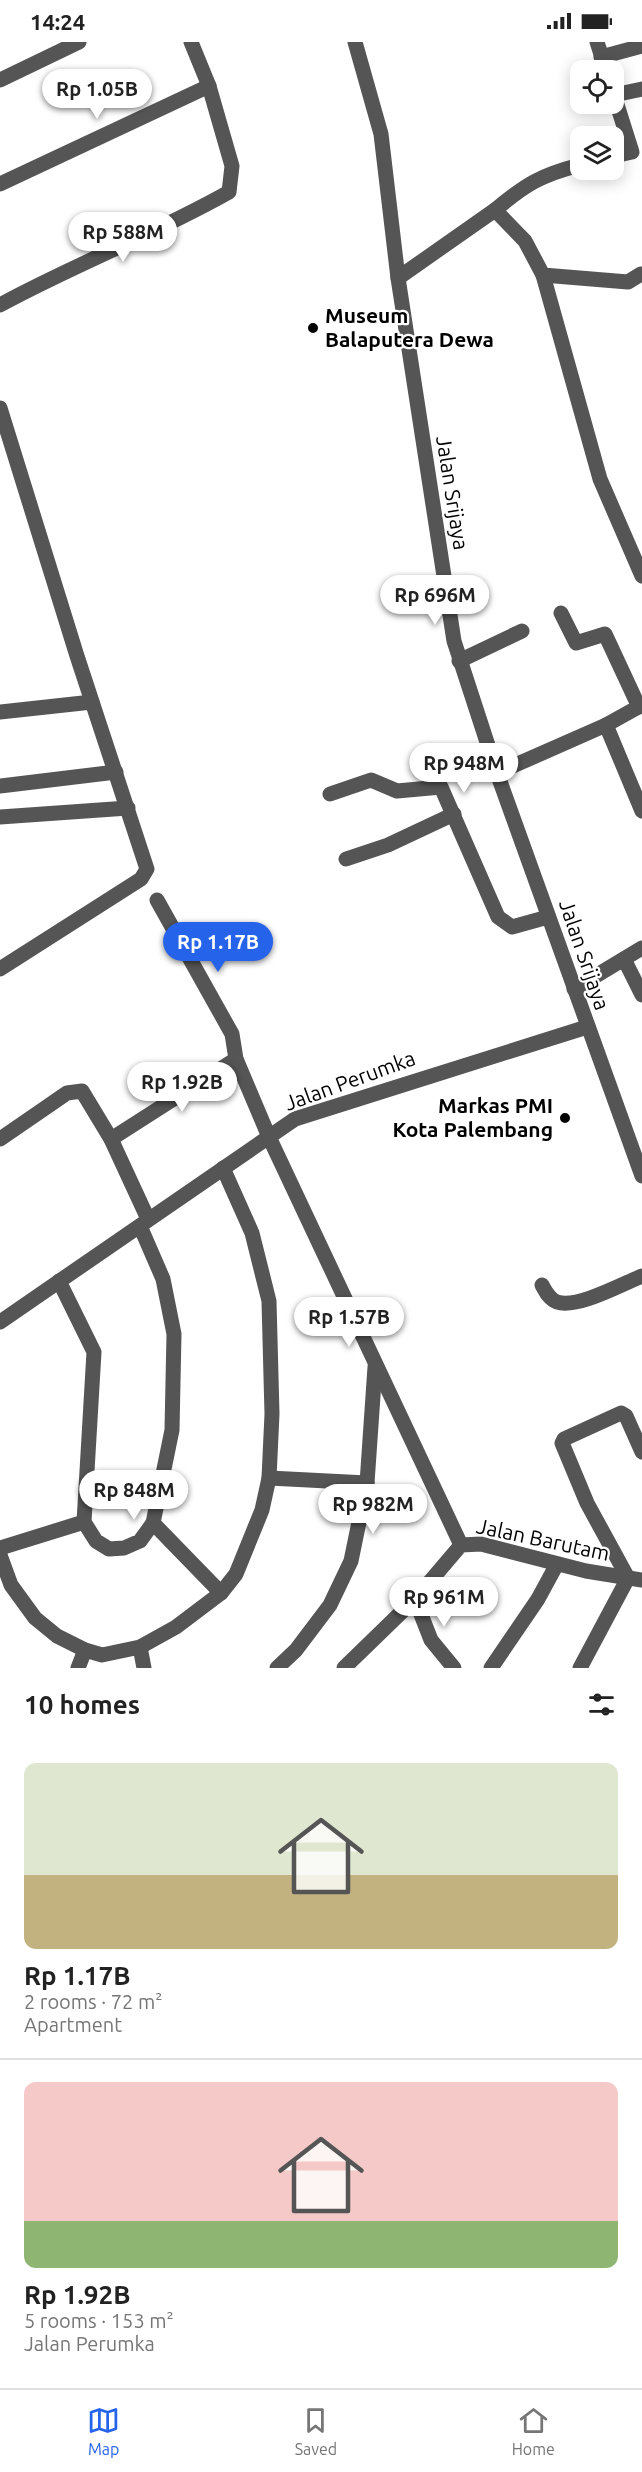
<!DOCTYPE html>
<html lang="en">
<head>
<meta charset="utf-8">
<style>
	:root { --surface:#fff; --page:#f6f6f6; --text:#222; --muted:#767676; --line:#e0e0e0; --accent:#2563eb }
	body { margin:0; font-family:Ubuntu,sans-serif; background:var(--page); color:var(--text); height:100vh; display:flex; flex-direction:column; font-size:22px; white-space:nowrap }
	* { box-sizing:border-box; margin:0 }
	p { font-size:20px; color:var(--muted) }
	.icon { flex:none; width:33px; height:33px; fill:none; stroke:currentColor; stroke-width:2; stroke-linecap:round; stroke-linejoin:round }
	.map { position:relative; height:1626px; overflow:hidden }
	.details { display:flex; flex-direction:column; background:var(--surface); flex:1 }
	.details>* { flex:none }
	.fabs { position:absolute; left:570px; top:18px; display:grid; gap:12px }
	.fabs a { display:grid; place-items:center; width:54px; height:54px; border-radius:12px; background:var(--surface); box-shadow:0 3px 15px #0003; font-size:30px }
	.price { position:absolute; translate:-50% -51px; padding:0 14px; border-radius:21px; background:#fff; color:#222; font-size:20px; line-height:39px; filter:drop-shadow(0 2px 3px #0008) }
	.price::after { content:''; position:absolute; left:50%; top:36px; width:18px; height:14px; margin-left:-9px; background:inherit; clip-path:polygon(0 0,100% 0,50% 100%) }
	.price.on { background:var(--accent); color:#fff }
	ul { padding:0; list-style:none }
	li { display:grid; align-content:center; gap:12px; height:318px; padding:0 24px }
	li+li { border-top:2px solid var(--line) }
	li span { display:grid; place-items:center; height:186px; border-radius:12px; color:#555 }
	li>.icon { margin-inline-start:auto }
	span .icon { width:108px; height:108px; fill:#fffc; stroke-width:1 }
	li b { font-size:26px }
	h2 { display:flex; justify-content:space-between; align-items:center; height:72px; padding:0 24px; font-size:26px }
	.status { display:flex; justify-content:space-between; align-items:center; height:42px; padding:0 30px; background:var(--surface); direction:ltr }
	.status svg { height:16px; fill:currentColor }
	.dock { display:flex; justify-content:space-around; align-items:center; height:84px; border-top:2px solid var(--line); background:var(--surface); font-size:16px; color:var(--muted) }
	.dock a { display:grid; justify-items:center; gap:3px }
	.dock .on { color:var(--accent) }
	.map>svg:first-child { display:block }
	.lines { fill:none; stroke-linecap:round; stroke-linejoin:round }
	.minor { stroke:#555; stroke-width:15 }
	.poi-dot { fill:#000; stroke:#fff; stroke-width:2 }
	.labels { text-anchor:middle; stroke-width:4.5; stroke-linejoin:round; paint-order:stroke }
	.poi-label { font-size:21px; font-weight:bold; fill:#000; stroke:#fff; text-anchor:start }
	.street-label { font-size:21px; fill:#000; stroke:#fff }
</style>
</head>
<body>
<div class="status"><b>14:24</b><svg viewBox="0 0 49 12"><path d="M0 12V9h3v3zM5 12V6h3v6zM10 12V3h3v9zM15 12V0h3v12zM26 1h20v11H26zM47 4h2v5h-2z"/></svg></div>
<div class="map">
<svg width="642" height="1626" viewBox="0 0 642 1626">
	<rect width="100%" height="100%" fill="#fff"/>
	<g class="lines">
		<g class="minor">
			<path d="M355 0 381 92 398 236 454 599 497 731 642 1134"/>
			<path d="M597 0 606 28"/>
			<path d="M601 15 642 4"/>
			<path d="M0 38 79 0"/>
			<path d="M614 53 632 110 614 114"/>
			<path d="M614 53 642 47"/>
			<path d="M0 142 209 44"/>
			<path d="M495 168C526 142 541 133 580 123"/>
			<path d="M543 233 600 437 642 534"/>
			<path d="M398 236 495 168 525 199 543 233 628 240 641 232"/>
			<path d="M0 263C75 222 155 192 229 150L232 124 209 44 191 0"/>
			<path d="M0 366 77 614 147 827 141 837 0 927"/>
			<path d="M561 571 576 601 605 592 639 665"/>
			<path d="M459 619 522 589"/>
			<path d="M0 670 92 660"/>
			<path d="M606 683 642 769"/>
			<path d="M497 731 606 683 642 663"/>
			<path d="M0 744 116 730"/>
			<path d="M330 752 371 738 397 749 441 745 498 875 512 885 548 875"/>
			<path d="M0 775 128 766"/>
			<path d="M346 817 388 803 454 772"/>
			<path d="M157 858 232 992 236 1017 269 1095 461 1503"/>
			<path d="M624 917 642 953"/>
			<path d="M574 947 642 906"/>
			<path d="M0 1097 67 1051 82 1049 111 1097 148 1177"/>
			<path d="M111 1097 236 1017"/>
			<path d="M59 1239 94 1310 84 1480 96 1499 109 1507 124 1506 140 1499 153 1481 172 1388 174 1292 163 1237 140 1184"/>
			<path d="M542 1243C546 1250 549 1257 557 1260 577 1267 622 1242 642 1234"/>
			<path d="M0 1280 295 1077 587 985"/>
			<path d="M269 1436 367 1441"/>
			<path d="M153 1481 221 1551"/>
			<path d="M0 1506 84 1480"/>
			<path d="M0 1513 11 1543 35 1576 57 1594 85 1608 102 1613 140 1605 176 1585 221 1551 236 1532 262 1468 269 1436 272 1372 269 1259 252 1191 223 1126"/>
			<path d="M415 1557 431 1598 454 1626"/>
			<path d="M140 1605 144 1626"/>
			<path d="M78 1626 85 1608"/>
			<path d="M277 1626 296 1608 330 1563 351 1519 367 1441 375 1325"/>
			<path d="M344 1626 415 1557 461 1503 481 1502 586 1529 642 1538"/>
			<path d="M491 1626 538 1557 557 1522"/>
			<path d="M580 1626 628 1536 587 1461 562 1401 564 1397 621 1371 626 1374 642 1410"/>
		</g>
	</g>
	<g class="poi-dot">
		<circle cx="313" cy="286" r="6"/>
		<circle cx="565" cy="1076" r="6"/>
	</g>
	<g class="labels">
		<g class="poi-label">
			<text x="325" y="281">Museum<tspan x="325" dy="24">Balaputera Dewa</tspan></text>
			<text x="553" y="1071" text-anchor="end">Markas PMI<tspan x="553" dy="24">Kota Palembang</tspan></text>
		</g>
		<g class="street-label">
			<text transform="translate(452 451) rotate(81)" y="7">Jalan Srijaya</text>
			<text transform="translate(584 913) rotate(71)" y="7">Jalan Srijaya</text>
			<text transform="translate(350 1039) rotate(-20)" y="7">Jalan Perumka</text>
			<text transform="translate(543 1498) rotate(12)" y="7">Jalan Barutam</text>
		</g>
	</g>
</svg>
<div class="fabs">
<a><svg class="icon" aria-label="locate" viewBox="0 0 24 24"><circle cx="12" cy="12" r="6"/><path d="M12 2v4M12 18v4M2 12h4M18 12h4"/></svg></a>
<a><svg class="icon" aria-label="layers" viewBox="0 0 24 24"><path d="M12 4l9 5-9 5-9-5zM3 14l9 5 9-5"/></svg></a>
</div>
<b class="price" style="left:97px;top:78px">Rp 1.05B</b>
<b class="price" style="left:123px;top:221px">Rp 588M</b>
<b class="price" style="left:435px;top:584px">Rp 696M</b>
<b class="price" style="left:464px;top:752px">Rp 948M</b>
<b class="price on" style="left:218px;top:931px">Rp 1.17B</b>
<b class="price" style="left:182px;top:1071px">Rp 1.92B</b>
<b class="price" style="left:349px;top:1306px">Rp 1.57B</b>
<b class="price" style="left:134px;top:1479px">Rp 848M</b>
<b class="price" style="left:373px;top:1493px">Rp 982M</b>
<b class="price" style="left:444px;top:1586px">Rp 961M</b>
</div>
<section class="details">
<h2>10 homes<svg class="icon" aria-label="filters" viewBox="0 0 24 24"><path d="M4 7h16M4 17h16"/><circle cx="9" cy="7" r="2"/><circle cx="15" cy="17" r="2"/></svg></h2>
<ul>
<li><span style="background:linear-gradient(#dfe7d0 60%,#c2b280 0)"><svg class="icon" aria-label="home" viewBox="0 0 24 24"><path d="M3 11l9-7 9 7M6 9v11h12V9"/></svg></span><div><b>Rp 1.17B</b><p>2 rooms · 72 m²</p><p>Apartment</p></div></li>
<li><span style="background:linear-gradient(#f6c9c9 75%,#8fb573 0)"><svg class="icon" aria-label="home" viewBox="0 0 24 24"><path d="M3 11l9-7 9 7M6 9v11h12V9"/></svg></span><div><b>Rp 1.92B</b><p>5 rooms · 153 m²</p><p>Jalan Perumka</p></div></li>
</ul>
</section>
<nav class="dock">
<a class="on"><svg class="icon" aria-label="map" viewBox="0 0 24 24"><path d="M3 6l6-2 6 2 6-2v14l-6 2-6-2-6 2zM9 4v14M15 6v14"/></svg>Map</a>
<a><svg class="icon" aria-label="saved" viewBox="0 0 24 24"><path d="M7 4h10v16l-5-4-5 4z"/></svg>Saved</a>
<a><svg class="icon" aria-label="home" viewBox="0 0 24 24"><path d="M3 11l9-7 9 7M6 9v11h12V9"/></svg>Home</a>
</nav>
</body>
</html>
